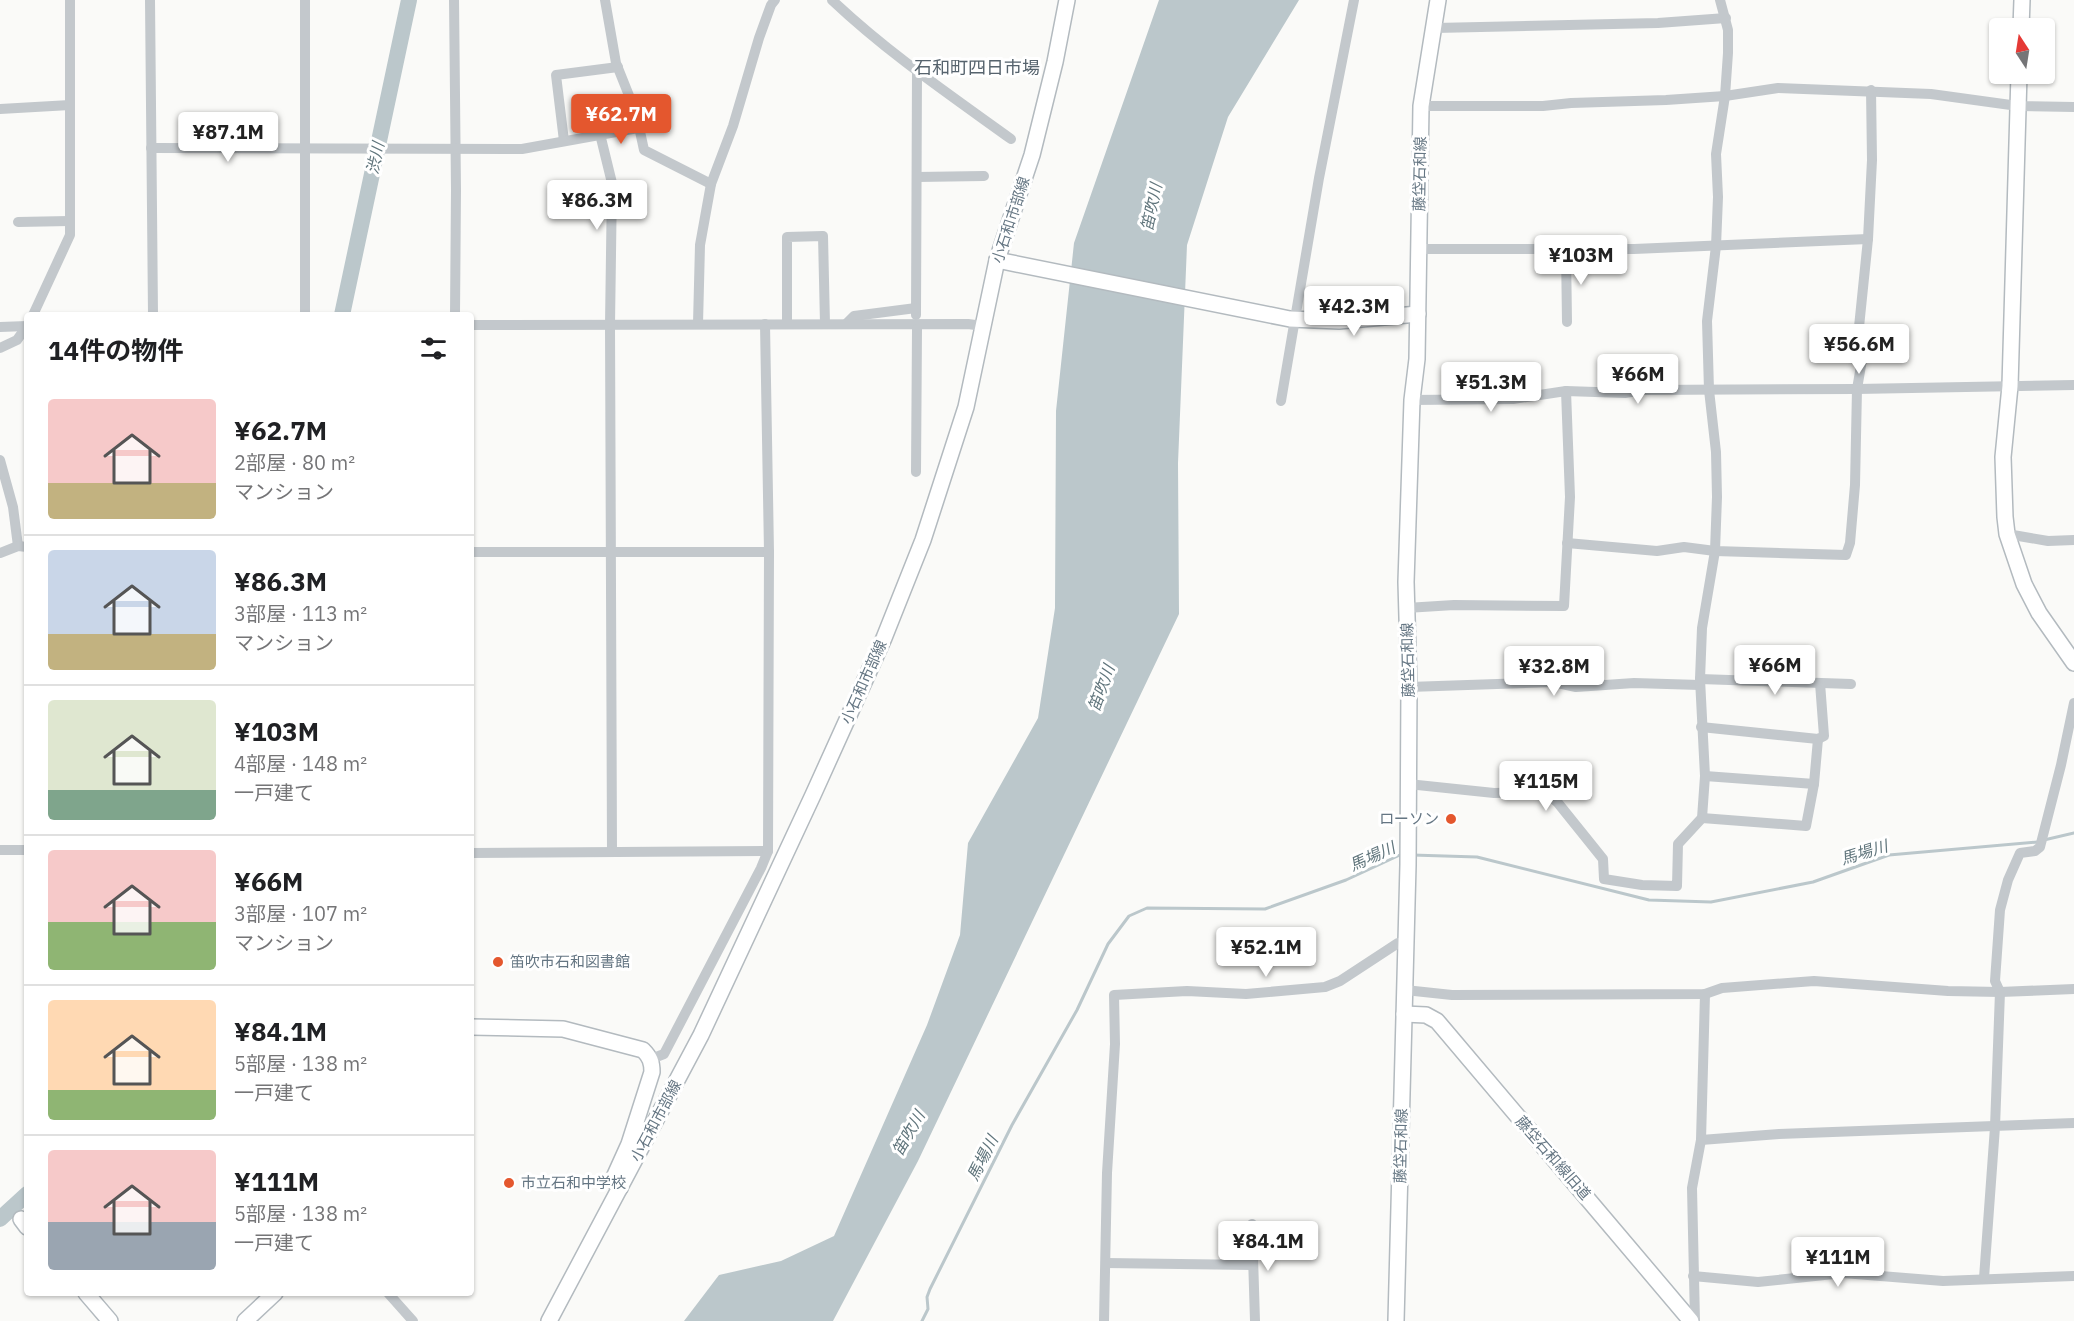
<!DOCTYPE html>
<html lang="ja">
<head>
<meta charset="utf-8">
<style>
	:root { --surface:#fff; --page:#f6f6f6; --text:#202124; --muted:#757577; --line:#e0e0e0; --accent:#e4572e }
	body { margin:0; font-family:"IBM Plex Sans","Noto Sans JP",sans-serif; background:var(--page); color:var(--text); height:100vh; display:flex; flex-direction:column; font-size:22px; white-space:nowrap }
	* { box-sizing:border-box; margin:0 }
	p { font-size:20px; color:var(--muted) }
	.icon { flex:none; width:33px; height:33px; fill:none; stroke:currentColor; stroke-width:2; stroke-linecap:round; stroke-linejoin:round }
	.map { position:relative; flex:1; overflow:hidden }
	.side { position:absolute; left:24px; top:312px; width:450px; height:984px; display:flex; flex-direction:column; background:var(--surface); border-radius:6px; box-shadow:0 2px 4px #0004 }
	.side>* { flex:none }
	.needle { width:39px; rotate:348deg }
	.fabs { position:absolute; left:1989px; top:18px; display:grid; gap:12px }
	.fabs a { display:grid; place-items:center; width:66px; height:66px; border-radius:6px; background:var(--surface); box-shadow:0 2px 4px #0004; font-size:30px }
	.price { position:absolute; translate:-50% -51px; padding:0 14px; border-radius:6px; background:#fff; color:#222; font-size:20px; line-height:39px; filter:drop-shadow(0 2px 3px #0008) }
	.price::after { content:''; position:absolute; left:50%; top:36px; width:18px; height:14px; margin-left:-9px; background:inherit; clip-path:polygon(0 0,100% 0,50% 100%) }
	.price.on { background:var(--accent); color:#fff }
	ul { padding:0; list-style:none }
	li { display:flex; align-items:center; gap:18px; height:150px; padding:0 24px }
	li+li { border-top:2px solid var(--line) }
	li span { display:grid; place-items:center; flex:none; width:168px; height:120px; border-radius:6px; color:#555 }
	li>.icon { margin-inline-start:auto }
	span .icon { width:72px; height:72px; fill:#fffc; stroke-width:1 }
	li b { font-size:26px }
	h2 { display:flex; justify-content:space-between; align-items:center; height:72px; padding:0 24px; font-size:26px }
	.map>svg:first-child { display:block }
	.water { fill:#bbc7cb }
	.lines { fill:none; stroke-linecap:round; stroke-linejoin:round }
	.stream { stroke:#bbc7cb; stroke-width:3 }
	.river { stroke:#bbc7cb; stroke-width:16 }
	.secondary-casing { stroke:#b3babf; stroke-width:18 }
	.street { stroke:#c3c8cc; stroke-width:10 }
	.secondary { stroke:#fff; stroke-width:15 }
	.poi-dot { fill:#e4572e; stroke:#fff; stroke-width:2 }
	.labels { text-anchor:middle; stroke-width:6; stroke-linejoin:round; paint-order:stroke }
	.street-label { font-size:15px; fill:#657683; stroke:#fff }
	.poi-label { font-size:15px; fill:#657683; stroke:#fff; text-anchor:start }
	.water-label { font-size:16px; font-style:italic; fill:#60757c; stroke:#fff }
	.quarter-label { font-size:18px; fill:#57646e; stroke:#fff }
</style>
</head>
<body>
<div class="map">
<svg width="2074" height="1321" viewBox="0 0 2074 1321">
	<rect width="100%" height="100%" fill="#fafaf8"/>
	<path class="water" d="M1159 0H1299L1228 117 1187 245 1178 463 1179 614 918 1161 833 1321H684L719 1275 781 1261 834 1236 927 1025 960 935 968 843 1038 718 1055 608 1056 411 1074 243Z"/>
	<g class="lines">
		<g class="stream">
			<path d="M2044 840 2074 833"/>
			<path d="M1412 855 1477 857 1649 900 1711 902 1813 882 1889 855 2038 842"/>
			<path d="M922 1321 928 1309 927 1297 930 1289 1012 1125 1077 1010 1108 944 1129 916 1147 908 1265 909 1346 880 1402 854"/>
		</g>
		<g class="river">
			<path d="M342 315 409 0"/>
			<path d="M0 1219 27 1194"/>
		</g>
		<defs>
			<g id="secondary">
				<path d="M2021 28 2022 0"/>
				<path d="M2019 74 2010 386 2003 457 2005 517 2007 534 2024 584 2039 613 2074 663"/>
				<path d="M997 260 1290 319 1339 321 1418 314"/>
				<path d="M1404 1014 1426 1015 1437 1021 1691 1321"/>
				<path d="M471 1027 563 1029 643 1050C650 1057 652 1062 652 1072L629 1144 615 1175 614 1181 620 1188"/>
				<path d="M21 1219 27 1227"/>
				<path d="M86 1293 110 1321"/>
				<path d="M245 1321 275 1293"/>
				<path d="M549 1321 701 1035 813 795 884 638 923 540 966 407 997 260 1032 155 1055 62 1067 0"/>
				<path d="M1396 1321 1408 865 1409 687 1406 582 1412 400 1417 359 1421 106 1438 0"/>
			</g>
		</defs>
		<use href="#secondary" class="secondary-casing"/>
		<g class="street">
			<path d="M150 0 153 315"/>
			<path d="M454 0 456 190 455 315"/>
			<path d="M605 0 616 63 636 113 644 150 711 184"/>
			<path d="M832 0C887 52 950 95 1011 139"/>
			<path d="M1435 28 1658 23 1726 18"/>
			<path d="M1421 106H1543L1571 103 1666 100 1725 96 1778 88 1931 94 2018 106 2074 107"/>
			<path d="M0 109 70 105"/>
			<path d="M600 134 612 183 610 325 612 851"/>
			<path d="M564 141 556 75 618 67"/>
			<path d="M151 148 522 149 638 128"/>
			<path d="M917 177 984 176"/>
			<path d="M18 222 69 221"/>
			<path d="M1419 249H1634L1868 239"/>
			<path d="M1566 250 1567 322"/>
			<path d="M33 315 70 235V0"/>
			<path d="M305 315V0"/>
			<path d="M916 315 917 72"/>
			<path d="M698 324 700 245 711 184 733 126 759 38 771 5 775 0"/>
			<path d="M787 324V237L823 236 825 324"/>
			<path d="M846 324 854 316 916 308"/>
			<path d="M471 325 968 324 983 326"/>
			<path d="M0 327 27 326"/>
			<path d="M0 348 17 340 27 326"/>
			<path d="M1412 400 1513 399 1566 391 1625 393 1643 390 1857 389 2074 385"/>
			<path d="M1281 401 1319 178 1354 0"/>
			<path d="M0 460 13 507 18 546"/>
			<path d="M916 472 917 329"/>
			<path d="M2007 534 2048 541 2074 540"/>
			<path d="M1567 543 1657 551 1684 547 1715 551 1846 555 1850 543 1855 485 1857 389 1863 354 1859 327 1868 239 1872 160 1871 90"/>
			<path d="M471 552H769"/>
			<path d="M0 553 18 546 27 547"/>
			<path d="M1406 608 1454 605 1564 606 1570 497 1566 391"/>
			<path d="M1700 679 1851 684"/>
			<path d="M1409 687 1553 682 1576 687 1634 683 1700 685"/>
			<path d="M1701 727 1818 739 1824 736 1820 683"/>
			<path d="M1705 776 1814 784"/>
			<path d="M1408 784 1494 793 1535 792 1550 796 1558 803 1603 859 1604 879 1642 885 1677 886 1678 844 1702 818 1705 776 1700 679 1702 628 1715 551 1717 497 1716 452 1709 390 1707 321 1716 246 1718 197 1716 154 1725 96 1728 53V30L1720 0"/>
			<path d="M1702 818 1806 826 1814 784 1818 739"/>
			<path d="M0 850H27"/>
			<path d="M471 853 768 851"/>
			<path d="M1405 990 1452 995 1705 994 1722 988 1814 981 1948 991 2000 992 2074 989"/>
			<path d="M651 1059 664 1054 761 868 768 851 769 552 765 324"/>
			<path d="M1701 1140 1779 1134 2074 1123"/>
			<path d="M1252 1224 1255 1321"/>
			<path d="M1106 1263 1253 1265"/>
			<path d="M1693 1276 1758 1282 1843 1273 1943 1281 2074 1276"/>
			<path d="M1984 1278 1995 1127 2000 992 1995 981 2000 910 2008 880 2020 853 2035 851 2040 847 2061 765 2074 703"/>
			<path d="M388 1293 413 1321"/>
			<path d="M1104 1321 1107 1173 1115 1044 1114 995 1187 991 1246 994 1325 987 1340 981 1398 943H1406"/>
			<path d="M1695 1321 1692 1188 1701 1140 1705 994"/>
		</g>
		<use href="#secondary" class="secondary"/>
	</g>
	<g class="poi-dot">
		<circle cx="1451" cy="819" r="6"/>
		<circle cx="498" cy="962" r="6"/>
		<circle cx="509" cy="1183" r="6"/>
	</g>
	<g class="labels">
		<g class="street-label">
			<text transform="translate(1420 174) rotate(-89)" y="5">藤垈石和線</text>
			<text transform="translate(1011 220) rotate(-72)" y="5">小石和市部線</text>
			<text transform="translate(1408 660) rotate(-91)" y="5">藤垈石和線</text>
			<text transform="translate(864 682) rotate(-66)" y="5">小石和市部線</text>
			<text transform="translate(656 1121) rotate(-62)" y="5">小石和市部線</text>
			<text transform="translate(1401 1146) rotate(-89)" y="5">藤垈石和線</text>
			<text transform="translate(1553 1158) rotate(49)" y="5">藤垈石和線旧道</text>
		</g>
		<g class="poi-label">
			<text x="1439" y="824" text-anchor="end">ローソン</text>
			<text x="510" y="967">笛吹市石和図書館</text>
			<text x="521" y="1188">市立石和中学校</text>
		</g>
		<g class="water-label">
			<text transform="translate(375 158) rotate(-78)" y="6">渋川</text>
			<text transform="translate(1151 207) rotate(-78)" y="6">笛吹川</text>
			<text transform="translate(1101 688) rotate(-70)" y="6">笛吹川</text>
			<text transform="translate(1864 852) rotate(-17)" y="6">馬場川</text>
			<text transform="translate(1372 856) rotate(-24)" y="6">馬場川</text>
			<text transform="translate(908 1133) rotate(-60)" y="6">笛吹川</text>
			<text transform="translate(982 1158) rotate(-63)" y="6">馬場川</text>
		</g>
		<g class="quarter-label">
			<text x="977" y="74">石和町四日市場</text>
		</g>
	</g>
</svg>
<div class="fabs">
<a><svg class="needle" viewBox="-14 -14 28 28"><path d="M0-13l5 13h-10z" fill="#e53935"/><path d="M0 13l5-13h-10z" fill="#757577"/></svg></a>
</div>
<b class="price on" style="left:621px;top:145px">¥62.7M</b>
<b class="price" style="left:228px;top:163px">¥87.1M</b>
<b class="price" style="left:597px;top:231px">¥86.3M</b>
<b class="price" style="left:1581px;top:286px">¥103M</b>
<b class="price" style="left:1354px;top:337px">¥42.3M</b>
<b class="price" style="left:1859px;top:375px">¥56.6M</b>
<b class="price" style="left:1638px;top:405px">¥66M</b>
<b class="price" style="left:1491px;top:413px">¥51.3M</b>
<b class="price" style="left:1775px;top:696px">¥66M</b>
<b class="price" style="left:1554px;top:697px">¥32.8M</b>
<b class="price" style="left:1546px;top:812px">¥115M</b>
<b class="price" style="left:1266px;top:978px">¥52.1M</b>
<b class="price" style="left:1268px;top:1272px">¥84.1M</b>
<b class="price" style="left:1838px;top:1288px">¥111M</b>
<section class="side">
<h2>14件の物件<svg class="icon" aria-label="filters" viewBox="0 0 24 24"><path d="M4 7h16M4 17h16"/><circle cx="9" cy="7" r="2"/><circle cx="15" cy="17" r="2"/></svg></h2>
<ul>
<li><span style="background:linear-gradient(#f6c9c9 70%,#c2b280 0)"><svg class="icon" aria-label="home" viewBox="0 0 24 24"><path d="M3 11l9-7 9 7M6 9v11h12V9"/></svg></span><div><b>¥62.7M</b><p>2部屋 · 80 m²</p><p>マンション</p></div></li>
<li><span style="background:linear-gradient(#c9d6e8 70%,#c2b280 0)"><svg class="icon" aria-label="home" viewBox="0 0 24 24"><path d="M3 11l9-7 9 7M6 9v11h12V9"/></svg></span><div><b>¥86.3M</b><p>3部屋 · 113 m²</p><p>マンション</p></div></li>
<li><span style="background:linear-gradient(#dfe7d0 75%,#7fa58c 0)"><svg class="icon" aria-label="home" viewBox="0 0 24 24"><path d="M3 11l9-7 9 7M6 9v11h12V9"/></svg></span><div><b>¥103M</b><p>4部屋 · 148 m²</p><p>一戸建て</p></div></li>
<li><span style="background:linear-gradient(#f6c9c9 60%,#8fb573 0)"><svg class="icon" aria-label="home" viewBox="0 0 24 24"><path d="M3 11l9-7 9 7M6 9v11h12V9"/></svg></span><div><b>¥66M</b><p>3部屋 · 107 m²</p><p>マンション</p></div></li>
<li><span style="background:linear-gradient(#ffd9b3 75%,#8fb573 0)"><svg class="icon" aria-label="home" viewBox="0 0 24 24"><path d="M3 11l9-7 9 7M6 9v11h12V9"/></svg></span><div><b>¥84.1M</b><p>5部屋 · 138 m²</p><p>一戸建て</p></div></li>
<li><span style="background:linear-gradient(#f6c9c9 60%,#9aa5b1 0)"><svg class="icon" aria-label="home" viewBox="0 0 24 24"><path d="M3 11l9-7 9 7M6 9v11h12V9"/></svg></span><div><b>¥111M</b><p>5部屋 · 138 m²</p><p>一戸建て</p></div></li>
</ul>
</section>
</div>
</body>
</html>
